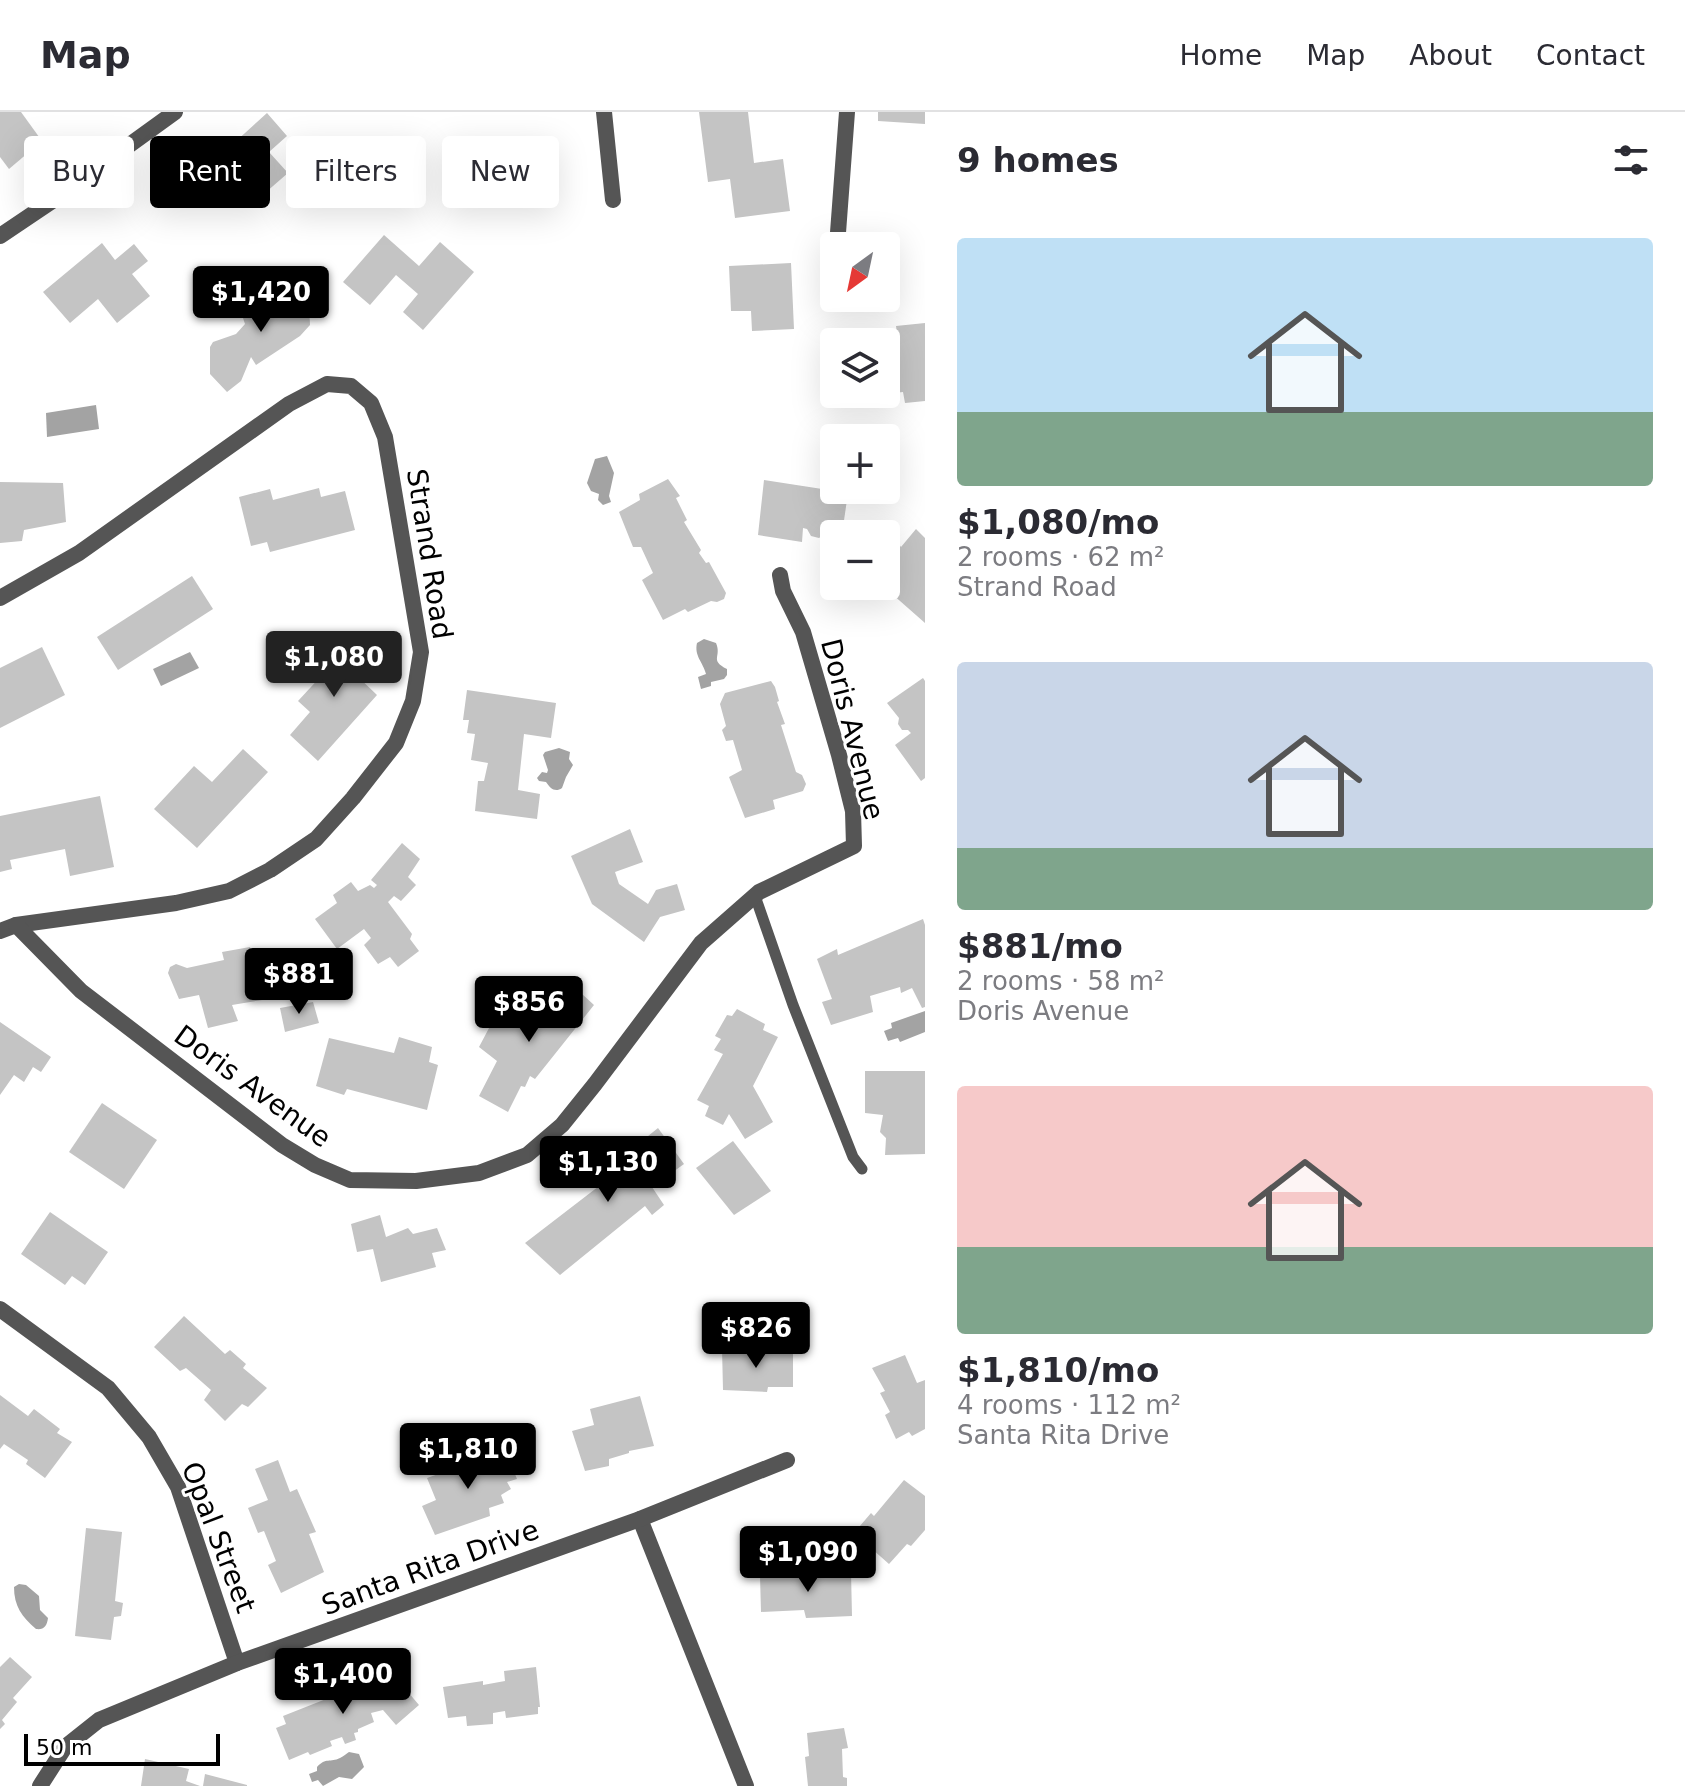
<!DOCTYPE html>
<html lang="en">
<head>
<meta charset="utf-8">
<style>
	:root { --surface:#fff; --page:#f7f7f7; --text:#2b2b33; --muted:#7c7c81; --line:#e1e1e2; --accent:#000 }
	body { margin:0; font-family:"DejaVu Sans",sans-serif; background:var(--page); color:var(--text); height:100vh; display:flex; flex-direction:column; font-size:30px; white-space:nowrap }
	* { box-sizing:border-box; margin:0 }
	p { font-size:26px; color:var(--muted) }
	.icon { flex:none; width:44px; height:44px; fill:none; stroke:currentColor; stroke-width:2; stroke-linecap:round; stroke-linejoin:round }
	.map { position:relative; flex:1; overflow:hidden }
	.panel { display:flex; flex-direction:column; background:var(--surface); width:760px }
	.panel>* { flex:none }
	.banner { position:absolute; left:24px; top:24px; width:760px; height:72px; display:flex; gap:16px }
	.needle { width:52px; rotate:213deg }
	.buttons { position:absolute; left:820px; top:120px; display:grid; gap:16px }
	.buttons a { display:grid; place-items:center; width:80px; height:80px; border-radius:8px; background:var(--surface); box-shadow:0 8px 32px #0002; font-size:40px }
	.scale { position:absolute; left:24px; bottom:20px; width:196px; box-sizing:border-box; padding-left:8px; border:4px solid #000; border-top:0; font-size:22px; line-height:28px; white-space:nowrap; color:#000; -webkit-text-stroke:6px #fff; paint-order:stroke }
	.price { position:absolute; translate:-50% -68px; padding:0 18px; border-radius:8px; background:var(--accent); color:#fff; font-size:26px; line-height:52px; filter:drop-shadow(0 2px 4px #0008) }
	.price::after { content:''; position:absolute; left:50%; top:48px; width:24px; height:18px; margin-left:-12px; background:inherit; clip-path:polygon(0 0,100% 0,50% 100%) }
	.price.on { background:#222; color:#fff }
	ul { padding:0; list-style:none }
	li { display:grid; align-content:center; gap:16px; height:424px; padding:0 32px }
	li span { display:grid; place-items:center; height:248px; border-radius:8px; color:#555 }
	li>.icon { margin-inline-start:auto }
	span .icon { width:144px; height:144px; fill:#fffc; stroke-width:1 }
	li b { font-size:34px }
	h2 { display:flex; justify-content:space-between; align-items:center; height:96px; padding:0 32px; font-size:34px }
	.tag { padding:0 28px; border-radius:8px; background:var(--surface); box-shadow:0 8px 32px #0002; font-size:28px; line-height:72px }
	.tag.on { background:var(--accent); color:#fff }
	header { display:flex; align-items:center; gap:48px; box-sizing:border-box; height:112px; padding:0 40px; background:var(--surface); border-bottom:2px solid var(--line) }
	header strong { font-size:38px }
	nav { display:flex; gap:44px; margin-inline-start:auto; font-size:28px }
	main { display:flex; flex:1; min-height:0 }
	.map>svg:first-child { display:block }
	.water { fill:#a3a3a3 }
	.building { fill:#c4c4c4 }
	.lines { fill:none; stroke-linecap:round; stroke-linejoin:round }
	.service { stroke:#555; stroke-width:11 }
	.minor { stroke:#555; stroke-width:16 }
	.labels { text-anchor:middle; stroke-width:6; stroke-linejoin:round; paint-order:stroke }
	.street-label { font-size:28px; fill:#000; stroke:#fff }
</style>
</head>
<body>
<header>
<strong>Map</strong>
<nav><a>Home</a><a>Map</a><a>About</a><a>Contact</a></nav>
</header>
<main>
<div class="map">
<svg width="925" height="1674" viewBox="0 0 925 1674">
	<rect width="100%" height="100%" fill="#fff"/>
	<g class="water">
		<path d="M96 293 99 317 47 325 46 301Z"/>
		<path d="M607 344 614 361 609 384 611 390 603 393 598 388 599 382 591 379 587 371 595 347Z"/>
		<path d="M704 527 716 531C722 545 709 548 727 557V563L724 567 711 570V574L701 577 698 565 706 562C703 550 694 544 697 531Z"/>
		<path d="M190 540 199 556 161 574 153 557Z"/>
		<path d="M559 636 570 640 569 647 573 653 566 665 562 676C555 681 550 676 546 670L539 669 537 666 542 660 547 661 548 658 543 643 545 640Z"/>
		<path d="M925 899V920L900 930 898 926 888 929 884 919 892 916 891 911Z"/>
		<path d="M19 1472 26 1473 39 1484 40 1498 48 1506C47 1514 44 1518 36 1517 22 1505 14 1494 14 1475Z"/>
		<path d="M349 1640 359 1642 364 1655 352 1667 339 1665 323 1674 318 1668 312 1670 309 1662 317 1659V1655C326 1645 330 1651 340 1646 344 1644 346 1642 349 1640Z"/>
	</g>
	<g class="building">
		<path d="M0 0H21L42 29 9 57 0 45Z"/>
		<path d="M699 0H748L754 51 783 47 790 99 735 106 730 67 708 70Z"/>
		<path d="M878 0H925V12L878 9Z"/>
		<path d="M267 1 287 24 269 40 288 61 258 87 224 49 238 36 234 31Z"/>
		<path d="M384 123 419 154 440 130 474 160 423 218 403 200 418 182 396 163 370 193 343 170Z"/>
		<path d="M102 131 115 148 134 132 148 149 132 162 150 184 117 211 98 187 70 211 43 180Z"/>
		<path d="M791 151 794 217 752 219 751 199H731L729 154Z"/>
		<path d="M308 170 310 213 300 224 256 253 251 245 241 269 227 280 210 262V235L213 230 236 222 245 212 241 200 252 192 261 197 275 193 276 173Z"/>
		<path d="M925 211V289L905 291 903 280 886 282V244L900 243 896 214Z"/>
		<path d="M668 367 680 384 676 386 687 408 684 410 701 438 699 441 706 451 709 450 726 481 724 487 717 490 711 489 688 500 685 497 663 508 642 468 653 461 641 435H633L619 400 640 388 639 382Z"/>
		<path d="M764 368 848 381 842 422H825L819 426 811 424 807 417 803 416 802 430 758 423Z"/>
		<path d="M0 370 63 371 66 410 24 418 22 429 0 431Z"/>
		<path d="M319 376 321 385 345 379 355 418 270 440 267 430 251 434 239 385 270 377 273 388Z"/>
		<path d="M916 417 925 426V511L883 474H886V438L895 427 901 435Z"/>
		<path d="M192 464 213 497 118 558 97 525Z"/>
		<path d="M353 525 371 542 354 561 377 583 318 649 290 623 310 600 298 589 323 562 313 553 332 532 341 539Z"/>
		<path d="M42 535 65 583 0 616V556Z"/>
		<path d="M923 566 925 569V666L921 669 895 633 911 621 908 618H902L898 612 899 606 887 591Z"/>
		<path d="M771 569 775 575 779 589 777 590 785 612 781 613 796 660 802 663 806 672 803 679 773 688 775 697 745 706 729 665 742 658 733 628 726 629 722 618 726 614 720 592 725 581Z"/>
		<path d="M467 578 556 591 551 626 524 622 518 678 540 682 537 707 475 699 478 669H484L488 651 471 648 475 622 467 621 469 608H463Z"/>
		<path d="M243 637 268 660 197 736 154 697 194 654 212 670Z"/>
		<path d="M100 684 114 755 70 764 65 737 10 748 12 757 0 760V704Z"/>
		<path d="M630 717 643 750 615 760 619 772 648 792 656 778 677 772 685 798 660 805 644 830 592 792 571 744Z"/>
		<path d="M402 731 420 747 408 765 416 773 401 789 394 784 388 790 412 822 410 827 419 839 398 855 390 845 378 852 364 833 371 826 364 817 337 837 315 807 337 791 333 783 351 770 358 779 370 773 374 776 377 773 371 768Z"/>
		<path d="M923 807 925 813V895L922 896 912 876 901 881 900 875 870 884 873 900 831 913 822 890 832 887 817 847 837 837 838 843Z"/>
		<path d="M250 835 253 846 260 844 263 852 280 848 287 873 259 881 262 888 232 893 238 909 208 916 199 883 179 887 168 861 170 855 176 852 187 856 224 848 222 840Z"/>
		<path d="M570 871 594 893 535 967 530 964 525 975 521 974 508 1000 479 984 497 949 479 935 497 901 508 907 512 901 533 911 561 872 566 876Z"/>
		<path d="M313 890 319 911 285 920 280 896Z"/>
		<path d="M737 897 765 912 763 918 778 925 753 974 773 1010 745 1027 729 1002 723 1013 705 1004 709 994 697 988 723 942 714 938 721 927 715 924 727 903 732 904Z"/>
		<path d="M0 910 51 945 41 960 33 955 24 970 14 963 0 983Z"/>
		<path d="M399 925 432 935 429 950 438 953 427 998 347 977 344 983 316 974 329 926 394 941Z"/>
		<path d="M865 959H925V1042L885 1043 886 1026 880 1020 883 1003 865 1001Z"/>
		<path d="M102 991 157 1028 124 1077 69 1040Z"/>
		<path d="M658 1016 684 1052 652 1075 664 1093 652 1103 645 1094 560 1163 525 1131 616 1061 611 1054Z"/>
		<path d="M733 1029 771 1079 734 1103 696 1056Z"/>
		<path d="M50 1100 108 1140 85 1173 72 1164 65 1173 21 1142Z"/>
		<path d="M380 1103 386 1125 408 1116 413 1122 437 1116 446 1138 432 1141 436 1155 381 1170 373 1137 357 1140 351 1112Z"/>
		<path d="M184 1204 225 1242 230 1238 246 1252 243 1256 267 1276 248 1295 242 1292 225 1309 204 1288 211 1278 186 1256 180 1259 154 1235Z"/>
		<path d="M722 1236 793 1242V1275H768L767 1280 723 1278Z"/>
		<path d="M905 1243 917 1271 925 1268V1317L912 1324 909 1320 896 1327 885 1303 890 1300 880 1281 885 1279 872 1256Z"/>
		<path d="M0 1283 28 1304 34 1297 60 1317 57 1321 72 1330 45 1366 26 1352 28 1348 4 1332 0 1337Z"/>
		<path d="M640 1284 654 1334 629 1339V1341L609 1347V1354L585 1359 572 1319 594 1313 590 1297Z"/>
		<path d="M496 1335 502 1346 508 1345 517 1367 507 1370 511 1377 501 1383 504 1391 489 1396 490 1404 435 1423 422 1394 436 1388 427 1366 444 1360 442 1353 465 1344 469 1358 481 1354 475 1341Z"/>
		<path d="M278 1348 290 1380 297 1377 316 1420 309 1422 324 1460 281 1481 268 1453 276 1449 264 1419 258 1421 248 1396 268 1388 255 1357Z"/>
		<path d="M904 1368 925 1384V1418L911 1434 907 1432 889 1452 854 1421 871 1401 874 1404Z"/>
		<path d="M86 1416 122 1420 115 1489 123 1491 121 1504 114 1505 111 1528 75 1524Z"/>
		<path d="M851 1460 852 1504 806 1506 804 1498 761 1500 760 1464Z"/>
		<path d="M10 1545 32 1565 13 1586 17 1590 2 1608 5 1612 0 1617V1555Z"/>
		<path d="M536 1555 540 1595H538V1602L506 1606 505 1599 493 1601V1612L467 1614 466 1604 448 1606 443 1575 483 1569V1573L505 1569 504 1559Z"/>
		<path d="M391 1560 419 1593 396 1613 383 1598 371 1601 374 1610 358 1617V1620L354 1621 356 1628 345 1632 342 1625 330 1629 332 1634 310 1643 308 1640 289 1648 276 1616 286 1612 283 1604 364 1572 367 1579Z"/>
		<path d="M844 1616 848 1636 842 1637 843 1665 847 1666V1674H808L805 1645 809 1644 807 1621Z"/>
		<path d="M145 1647 189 1657 186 1669 200 1674H141Z"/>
		<path d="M205 1662 247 1673V1674H203Z"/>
	</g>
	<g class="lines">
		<path class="service" d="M755 784 793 893 853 1045 862 1057"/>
		<g class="minor">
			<path d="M604 0 613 88"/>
			<path d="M0 124 52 89 175 0"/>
			<path d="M837 134 847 0"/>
			<path d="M0 486 79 441 289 292 327 272 351 274 371 291 385 325 421 540 413 589 396 631 353 686 316 727 270 758 229 779 176 791 16 813 0 819"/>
			<path d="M16 813 81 879 282 1033 315 1053 350 1068 416 1069 479 1061 527 1043 562 1013 595 972 701 831 759 780 854 734 853 699 839 643 803 520 783 479 780 463"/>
			<path d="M0 1197 108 1276 149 1325 178 1375 237 1551"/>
			<path d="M640 1407 746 1674"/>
			<path d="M40 1674 65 1635 99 1608 237 1551 640 1407 787 1348"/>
		</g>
	</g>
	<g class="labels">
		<g class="street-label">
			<text transform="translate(430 442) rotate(81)" y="10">Strand Road</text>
			<text transform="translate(853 617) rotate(76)" y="10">Doris Avenue</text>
			<text transform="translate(253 974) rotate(36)" y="10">Doris Avenue</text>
			<text transform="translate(219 1425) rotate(69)" y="10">Opal Street</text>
			<text transform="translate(430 1455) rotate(-20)" y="10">Santa Rita Drive</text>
		</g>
	</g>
</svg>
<div class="buttons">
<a><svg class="needle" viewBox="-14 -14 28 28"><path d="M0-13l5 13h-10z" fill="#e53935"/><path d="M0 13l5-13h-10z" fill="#7c7c81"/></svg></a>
<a><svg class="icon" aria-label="layers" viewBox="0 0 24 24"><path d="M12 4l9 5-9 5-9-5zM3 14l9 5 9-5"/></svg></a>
<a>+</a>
<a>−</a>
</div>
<div class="scale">50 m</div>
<b class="price" style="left:261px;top:222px">$1,420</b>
<b class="price on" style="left:334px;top:587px">$1,080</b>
<b class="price" style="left:299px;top:904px">$881</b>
<b class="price" style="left:529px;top:932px">$856</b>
<b class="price" style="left:608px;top:1092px">$1,130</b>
<b class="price" style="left:756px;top:1258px">$826</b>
<b class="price" style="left:468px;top:1379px">$1,810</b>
<b class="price" style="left:808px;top:1482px">$1,090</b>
<b class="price" style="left:343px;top:1604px">$1,400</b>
<div class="banner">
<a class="tag">Buy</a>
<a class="tag on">Rent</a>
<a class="tag">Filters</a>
<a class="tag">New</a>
</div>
</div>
<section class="panel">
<h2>9 homes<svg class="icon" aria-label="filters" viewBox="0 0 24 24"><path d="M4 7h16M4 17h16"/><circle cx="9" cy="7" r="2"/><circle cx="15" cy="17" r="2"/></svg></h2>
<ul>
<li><span style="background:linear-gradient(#bfe0f5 70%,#7fa58c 0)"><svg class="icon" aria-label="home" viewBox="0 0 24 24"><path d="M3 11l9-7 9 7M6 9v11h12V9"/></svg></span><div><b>$1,080/mo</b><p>2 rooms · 62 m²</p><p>Strand Road</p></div></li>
<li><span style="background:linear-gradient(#c9d6e8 75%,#7fa58c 0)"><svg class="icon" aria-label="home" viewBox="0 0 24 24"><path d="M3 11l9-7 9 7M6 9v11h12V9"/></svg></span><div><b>$881/mo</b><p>2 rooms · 58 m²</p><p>Doris Avenue</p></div></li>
<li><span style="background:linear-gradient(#f6c9c9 65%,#7fa58c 0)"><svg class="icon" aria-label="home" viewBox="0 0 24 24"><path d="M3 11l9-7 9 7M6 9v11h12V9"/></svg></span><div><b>$1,810/mo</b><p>4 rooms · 112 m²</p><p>Santa Rita Drive</p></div></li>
</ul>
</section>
</main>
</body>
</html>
